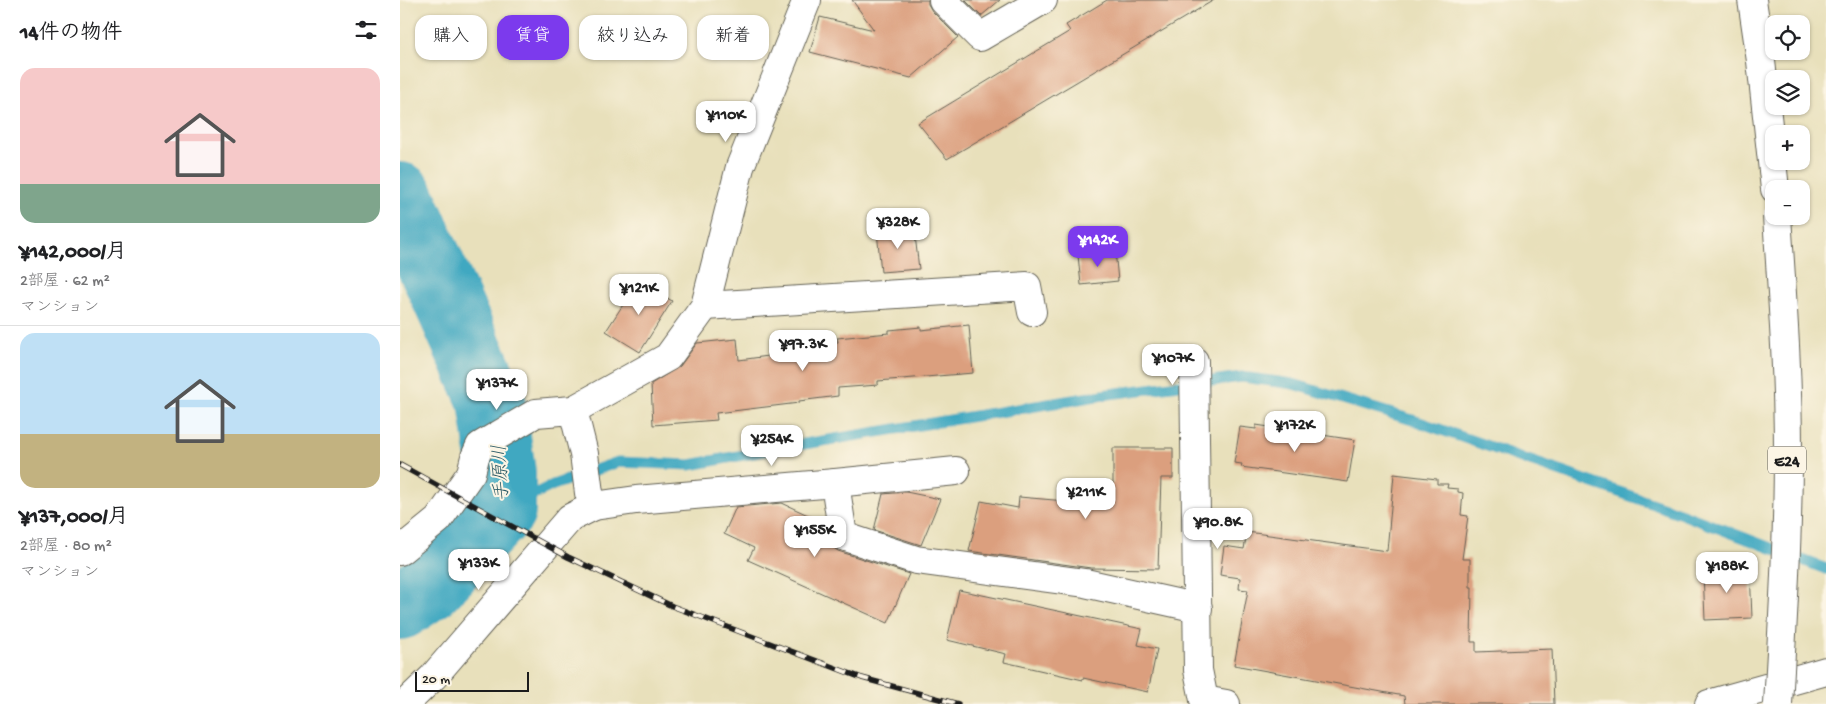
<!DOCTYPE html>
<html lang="ja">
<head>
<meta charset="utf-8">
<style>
	:root { --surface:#fff; --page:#f6f6f6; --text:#202124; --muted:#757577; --line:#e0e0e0; --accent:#7c3aed }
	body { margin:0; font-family:"Gochi Hand","Klee One",sans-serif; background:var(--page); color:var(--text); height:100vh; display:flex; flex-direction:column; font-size:19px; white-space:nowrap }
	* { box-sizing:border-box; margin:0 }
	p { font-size:16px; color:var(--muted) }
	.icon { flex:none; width:28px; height:28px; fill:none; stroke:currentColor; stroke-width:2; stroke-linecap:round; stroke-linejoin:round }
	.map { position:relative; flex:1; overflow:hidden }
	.details { display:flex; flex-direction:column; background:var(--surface); width:400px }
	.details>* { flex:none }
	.banner { position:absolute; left:15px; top:15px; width:475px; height:45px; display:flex; gap:10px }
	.fabs { position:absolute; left:1365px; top:15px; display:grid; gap:10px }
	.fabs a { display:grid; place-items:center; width:45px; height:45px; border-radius:10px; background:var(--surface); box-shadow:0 1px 4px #0004; font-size:25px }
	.scale { position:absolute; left:15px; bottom:12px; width:114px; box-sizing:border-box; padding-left:5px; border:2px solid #1c1c1c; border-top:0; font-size:14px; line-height:18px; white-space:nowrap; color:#1c1c1c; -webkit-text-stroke:4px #fcf5e5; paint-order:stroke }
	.price { position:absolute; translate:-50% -42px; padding:0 11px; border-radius:10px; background:#fff; color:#222; font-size:16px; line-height:32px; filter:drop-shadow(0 1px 2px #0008) }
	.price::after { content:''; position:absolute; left:50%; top:30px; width:15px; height:11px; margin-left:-8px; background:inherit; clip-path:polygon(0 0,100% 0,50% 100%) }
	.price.current { background:var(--accent); color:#fff }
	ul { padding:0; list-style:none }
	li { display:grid; align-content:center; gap:10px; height:265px; padding:0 20px }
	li+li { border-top:1px solid var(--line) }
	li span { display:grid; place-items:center; height:155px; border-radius:15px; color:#555 }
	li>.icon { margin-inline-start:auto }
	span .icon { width:90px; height:90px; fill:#fffc; stroke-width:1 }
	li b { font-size:21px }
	h2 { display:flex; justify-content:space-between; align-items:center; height:60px; padding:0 20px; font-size:21px }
	.chip { padding:0 18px; border-radius:15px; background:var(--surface); box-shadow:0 1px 4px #0004; font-size:18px; line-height:45px }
	.chip.current { background:var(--accent); color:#fff }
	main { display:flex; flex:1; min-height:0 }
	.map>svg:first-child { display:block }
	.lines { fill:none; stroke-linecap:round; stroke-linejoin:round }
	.stream { stroke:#41a8c1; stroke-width:11 }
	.river { stroke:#41a8c1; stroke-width:68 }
	.building { fill:#db9f7e }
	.minor-casing { stroke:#636154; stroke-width:30 }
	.highway-casing { stroke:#636154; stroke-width:30 }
	.minor { stroke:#fff; stroke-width:28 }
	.highway { stroke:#fff; stroke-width:28 }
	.rail-casing { stroke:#1c1c1c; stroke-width:5.5 }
	.rail { stroke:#fcf5e5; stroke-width:4; stroke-dasharray:11; stroke-linecap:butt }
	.highway-bridge-casing { stroke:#636154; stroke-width:30; stroke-linecap:butt }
	.highway-bridge { stroke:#fff; stroke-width:28 }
	.labels { text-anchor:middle; stroke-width:4; stroke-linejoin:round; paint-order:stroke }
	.shield { fill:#fcf5e5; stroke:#5f5d58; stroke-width:1 }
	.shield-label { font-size:16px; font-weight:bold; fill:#1c1c1c }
	.water-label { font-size:19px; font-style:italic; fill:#2d5b66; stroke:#fcf5e5 }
</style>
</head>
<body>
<main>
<section class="details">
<h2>14件の物件<svg class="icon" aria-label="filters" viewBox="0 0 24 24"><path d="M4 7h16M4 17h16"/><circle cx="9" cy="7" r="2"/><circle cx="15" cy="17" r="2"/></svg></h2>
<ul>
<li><span style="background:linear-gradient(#f6c9c9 75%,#7fa58c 0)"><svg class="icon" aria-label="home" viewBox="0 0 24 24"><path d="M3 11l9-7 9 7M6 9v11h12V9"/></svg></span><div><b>¥142,000/月</b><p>2部屋 · 62 m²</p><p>マンション</p></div></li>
<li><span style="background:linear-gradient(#bfe0f5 65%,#c2b280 0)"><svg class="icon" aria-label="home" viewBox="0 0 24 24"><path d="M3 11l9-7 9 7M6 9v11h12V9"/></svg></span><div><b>¥137,000/月</b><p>2部屋 · 80 m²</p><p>マンション</p></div></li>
</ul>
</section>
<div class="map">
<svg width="1426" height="704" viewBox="0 0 1426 704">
	<rect width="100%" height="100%" fill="#fcf5e5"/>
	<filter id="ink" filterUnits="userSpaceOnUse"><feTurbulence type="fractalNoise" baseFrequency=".02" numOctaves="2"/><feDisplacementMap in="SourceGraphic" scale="10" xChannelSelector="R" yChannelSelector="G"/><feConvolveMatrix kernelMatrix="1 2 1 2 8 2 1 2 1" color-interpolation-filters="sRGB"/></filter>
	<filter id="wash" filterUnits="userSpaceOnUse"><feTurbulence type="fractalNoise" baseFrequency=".0096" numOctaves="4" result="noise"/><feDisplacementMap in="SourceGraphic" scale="20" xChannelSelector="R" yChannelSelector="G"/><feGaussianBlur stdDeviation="1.12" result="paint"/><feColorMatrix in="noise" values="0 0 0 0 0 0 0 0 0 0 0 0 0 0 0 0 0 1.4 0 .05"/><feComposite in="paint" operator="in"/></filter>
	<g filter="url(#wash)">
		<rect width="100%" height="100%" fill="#e8e0bb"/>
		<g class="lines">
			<path class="stream" d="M102 510 153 485 218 462 290 465 392 446 709 394 842 377 893 384 1019 422 1282 514 1426 569"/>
			<path class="river" d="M0 196 92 401 102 473V510L31 585 0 606"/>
		</g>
		<g id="blocks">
			<g class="building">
				<path d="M452 0H528V4L532 11 558 37 511 78 410 52 420 17 474 30Z"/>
				<path d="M565 0H600L581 16Z"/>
				<path d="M707 0H814L547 159 518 123 670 31 666 25Z"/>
				<path d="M514 227 519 269 481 272 477 231Z"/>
				<path d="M715 250 718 281 681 285 678 255Z"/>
				<path d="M239 280 272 301 240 352 206 331Z"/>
				<path d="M569 325 573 373 478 381V385L438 388V396L399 401V403L316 413 317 420 253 425 251 384 280 366 297 343 337 339 339 360 398 352 397 347 438 342 437 338 489 333V330L521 327V330Z"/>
				<path d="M856 425 955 440 948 482 841 467 842 464 834 463 840 427 856 429Z"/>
				<path d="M713 448H773V478H761L758 569 691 568 569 551 581 501 618 508 619 497 701 504V484H713Z"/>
				<path d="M994 474 1037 479V484H1048L1047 488 1058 489V492L1063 493 1061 515 1068 516 1062 559H1070V587H1072L1071 642H1076V652L1152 649 1154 704H1005L1004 696 834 665 848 590 839 589 840 578 820 575 824 546 844 549 847 532 987 551Z"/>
				<path d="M506 492 540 499 521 545 474 530 483 494Z"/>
				<path d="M382 503 425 523 428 538 431 546 438 551 509 574 488 623 348 560 354 548 324 534 336 507Z"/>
				<path d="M1350 569 1352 618 1305 620 1303 571Z"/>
				<path d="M559 590 742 629 738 645 757 649 748 692 683 678V680L604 662 606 654 547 640Z"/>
			</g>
		</g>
	</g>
	<g filter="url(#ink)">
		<use href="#blocks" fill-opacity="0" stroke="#636154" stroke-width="1"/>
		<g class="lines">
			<defs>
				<g id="minor">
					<path d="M543 0 580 37 643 0"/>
					<path d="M305 306 627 286 632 312"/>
					<path d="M794 361 798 670 804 700 826 704"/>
					<path d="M435 483 443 536 516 560 685 583 798 608"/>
					<path d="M194 506 236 500 435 483 556 471"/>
					<path d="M0 551 38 520 71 473 75 457 80 446 136 413 173 410 268 357 305 306 340 167 407 0"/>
					<path d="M5 704 33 677 170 518 194 506 189 493 184 454 173 410"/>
					<path d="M1309 704 1426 671"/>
				</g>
				<path id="highway" d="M1352 0 1361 61 1375 189"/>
			</defs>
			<use href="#minor" class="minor-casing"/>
			<use href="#highway" class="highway-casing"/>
			<use href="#minor" class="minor"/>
			<use href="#highway" class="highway"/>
			<defs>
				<path id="rail" d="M0 465 168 557 272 606 462 678 558 704"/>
			</defs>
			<use href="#rail" class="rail-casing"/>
			<use href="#rail" class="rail"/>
			<defs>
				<path id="highway-bridge" d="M1377 216C1382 294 1388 373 1388 451 1388 535 1383 620 1378 704"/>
			</defs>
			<use href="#highway-bridge" class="highway-bridge-casing"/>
			<use href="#highway-bridge" class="highway-bridge"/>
		</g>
	</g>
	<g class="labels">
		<rect class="shield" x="1368" y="446.5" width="38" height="27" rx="4"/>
		<g class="shield-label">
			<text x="1387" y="466">E24</text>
		</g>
		<g class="water-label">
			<text transform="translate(99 473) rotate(-93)" y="7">手原川</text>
		</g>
	</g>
</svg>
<div class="fabs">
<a><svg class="icon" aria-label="locate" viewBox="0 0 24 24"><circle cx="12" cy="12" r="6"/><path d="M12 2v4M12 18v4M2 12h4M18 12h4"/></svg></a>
<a><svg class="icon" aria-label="layers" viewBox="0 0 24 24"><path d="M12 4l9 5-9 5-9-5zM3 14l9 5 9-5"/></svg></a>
<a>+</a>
<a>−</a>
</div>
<div class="scale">20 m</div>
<b class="price" style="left:326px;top:143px">¥110K</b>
<b class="price" style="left:498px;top:250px">¥328K</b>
<b class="price current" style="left:698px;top:268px">¥142K</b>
<b class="price" style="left:239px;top:316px">¥121K</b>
<b class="price" style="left:403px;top:372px">¥97.3K</b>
<b class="price" style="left:773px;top:386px">¥107K</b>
<b class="price" style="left:97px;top:411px">¥137K</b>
<b class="price" style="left:895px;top:453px">¥172K</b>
<b class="price" style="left:372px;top:467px">¥254K</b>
<b class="price" style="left:686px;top:520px">¥211K</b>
<b class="price" style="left:818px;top:550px">¥90.8K</b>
<b class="price" style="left:415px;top:558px">¥155K</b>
<b class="price" style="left:79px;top:591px">¥133K</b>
<b class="price" style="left:1327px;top:594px">¥188K</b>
<div class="banner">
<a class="chip">購入</a>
<a class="chip current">賃貸</a>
<a class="chip">絞り込み</a>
<a class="chip">新着</a>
</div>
</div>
</main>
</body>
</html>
